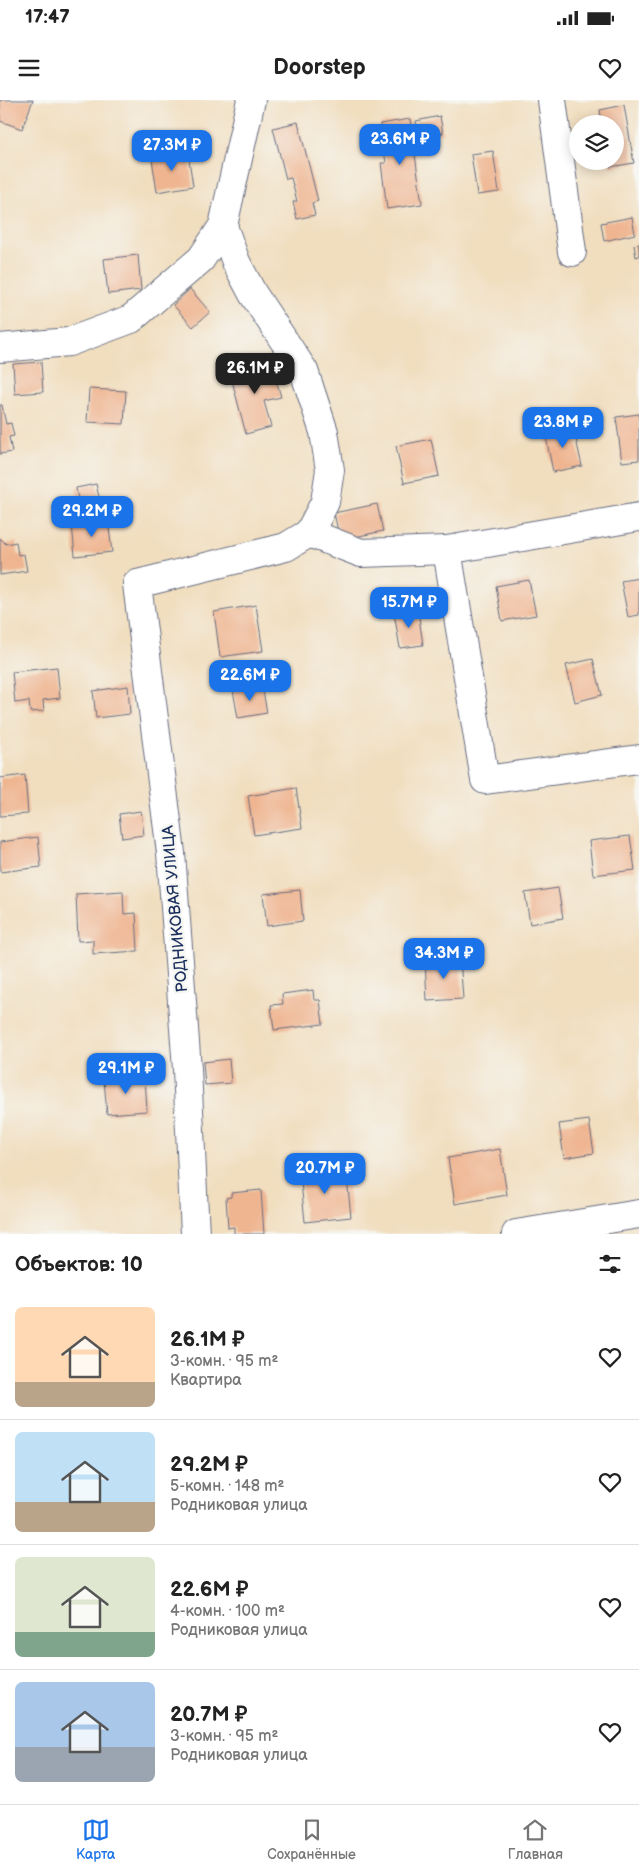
<!DOCTYPE html>
<html lang="ru">
<head>
<meta charset="utf-8">
<style>
	:root { --surface:#fff; --page:#f2f2f2; --text:#222; --muted:#767676; --line:#e0e0e0; --accent:#1a73e8 }
	body { margin:0; font-family:"Balsamiq Sans",sans-serif; background:var(--page); color:var(--text); height:100vh; display:flex; flex-direction:column; font-size:19px; white-space:nowrap }
	* { box-sizing:border-box; margin:0 }
	p { font-size:16px; color:var(--muted) }
	.icon { flex:none; width:28px; height:28px; fill:none; stroke:currentColor; stroke-width:2; stroke-linecap:round; stroke-linejoin:round }
	.map { position:relative; height:1134px; overflow:hidden }
	.drawer { display:flex; flex-direction:column; background:var(--surface); flex:1 }
	.drawer>* { flex:none }
	.tools { position:absolute; left:569px; top:15px; display:grid; gap:10px }
	.tools a { display:grid; place-items:center; width:55px; height:55px; border-radius:50%; background:var(--surface); box-shadow:0 2px 12px #0003; font-size:25px }
	.price { position:absolute; translate:-50% -42px; padding:0 11px; border-radius:10px; background:var(--accent); color:#fff; font-size:16px; line-height:32px; filter:drop-shadow(0 1px 2px #0008) }
	.price::after { content:''; position:absolute; left:50%; top:30px; width:15px; height:11px; margin-left:-8px; background:inherit; clip-path:polygon(0 0,100% 0,50% 100%) }
	.price.on { background:#222; color:#fff }
	ul { padding:0; list-style:none }
	li { display:flex; align-items:center; gap:15px; height:125px; padding:0 15px }
	li+li { border-top:1px solid var(--line) }
	li span { display:grid; place-items:center; flex:none; width:140px; height:100px; border-radius:8px; color:#555 }
	li>.icon { margin-inline-start:auto }
	span .icon { width:60px; height:60px; fill:#fffc; stroke-width:1 }
	li b { font-size:21px }
	h2 { display:flex; justify-content:space-between; align-items:center; height:60px; padding:0 15px; font-size:21px }
	.status { display:flex; justify-content:space-between; align-items:center; height:35px; padding:0 25px; background:var(--surface); direction:ltr }
	.status svg { height:14px; fill:currentColor }
	header { display:flex; justify-content:space-between; align-items:center; height:65px; padding:0 15px; background:var(--surface); font-size:22px; font-weight:600 }
	.dock { display:flex; justify-content:space-around; align-items:center; height:70px; border-top:1px solid var(--line); background:var(--surface); font-size:14px; color:var(--muted) }
	.dock a { display:grid; justify-items:center; gap:2px }
	.dock .on { color:var(--accent) }
	.map>svg:first-child { display:block }
	.building { fill:#efb591 }
	.lines { fill:none; stroke-linecap:round; stroke-linejoin:round }
	.minor-casing { stroke:#666c80; stroke-width:30 }
	.minor { stroke:#fff; stroke-width:28 }
	.labels { text-anchor:middle; stroke-width:5; stroke-linejoin:round; paint-order:stroke }
	.street-label { font-size:16px; fill:#1b2f5e; stroke:#f6f6f2 }
</style>
</head>
<body>
<div class="status"><b>17:47</b><svg viewBox="0 0 49 12"><path d="M0 12V9h3v3zM5 12V6h3v6zM10 12V3h3v9zM15 12V0h3v12zM26 1h20v11H26zM47 4h2v5h-2z"/></svg></div>
<header><svg class="icon" aria-label="menu" viewBox="0 0 24 24"><path d="M4 6h16M4 12h16M4 18h16"/></svg>Doorstep<svg class="icon" aria-label="heart" viewBox="0 0 24 24"><path d="M12 20l-8-8c-3-5 5-10 8-4 3-6 11-1 8 4z"/></svg></header>
<div class="map">
<svg width="639" height="1134" viewBox="0 0 639 1134">
	<rect width="100%" height="100%" fill="#f6f6f2"/>
	<filter id="ink" filterUnits="userSpaceOnUse"><feTurbulence type="fractalNoise" baseFrequency=".02" numOctaves="2"/><feDisplacementMap in="SourceGraphic" scale="10" xChannelSelector="R" yChannelSelector="G"/><feConvolveMatrix kernelMatrix="1 2 1 2 8 2 1 2 1" color-interpolation-filters="sRGB"/></filter>
	<filter id="wash" filterUnits="userSpaceOnUse"><feTurbulence type="fractalNoise" baseFrequency=".0096" numOctaves="4" result="noise"/><feDisplacementMap in="SourceGraphic" scale="20" xChannelSelector="R" yChannelSelector="G"/><feGaussianBlur stdDeviation="1.12" result="paint"/><feColorMatrix in="noise" values="0 0 0 0 0 0 0 0 0 0 0 0 0 0 0 0 0 1.4 0 .05"/><feComposite in="paint" operator="in"/></filter>
	<g filter="url(#wash)">
		<rect width="100%" height="100%" fill="#f1debf"/>
		<g id="blocks">
			<g class="building">
				<path d="M0 0H33L22 29 0 21Z"/>
				<path d="M624 5 634 63 610 67 609 61H615V24H602L600 10Z"/>
				<path d="M440 16 443 33 419 37 416 21Z"/>
				<path d="M410 19 422 104 387 109 381 63H386L380 24Z"/>
				<path d="M298 22 318 101 312 103 315 115 297 119 293 102 297 101 291 78 286 79 273 28Z"/>
				<path d="M493 51 499 92 477 95 471 54Z"/>
				<path d="M188 53 193 86 157 92 152 59Z"/>
				<path d="M632 117 635 134 604 141 601 123Z"/>
				<path d="M639 144V156L636 157 634 145Z"/>
				<path d="M138 155 141 190 108 194 104 159Z"/>
				<path d="M190 189 210 212 193 227 173 205Z"/>
				<path d="M41 262 43 292 15 294 13 264Z"/>
				<path d="M271 262 281 297 264 301 271 327 246 334 230 273Z"/>
				<path d="M89 289 126 291 124 324 87 322Z"/>
				<path d="M0 305H2L6 324 11 323 14 336 9 337 12 352 0 354Z"/>
				<path d="M639 314V360L622 362 616 317Z"/>
				<path d="M573 326 582 366 553 372 545 332Z"/>
				<path d="M431 339 439 376 404 383 396 346Z"/>
				<path d="M96 384 100 401 79 406 76 388Z"/>
				<path d="M377 404 383 431 340 440 334 413Z"/>
				<path d="M108 420 112 452 75 456 72 424Z"/>
				<path d="M0 438 6 444 16 442 18 455 24 454 27 471 0 475Z"/>
				<path d="M639 478V515L628 517 621 481Z"/>
				<path d="M529 480 536 515 502 521 496 486Z"/>
				<path d="M256 505 263 551 220 557 214 512Z"/>
				<path d="M418 510 423 545 400 548 394 513Z"/>
				<path d="M593 559 602 595 575 602 566 565Z"/>
				<path d="M57 567 60 598 43 600 44 611 30 612 29 601 15 603 12 572Z"/>
				<path d="M262 585 267 613 238 618 233 590Z"/>
				<path d="M128 586 130 614 96 618 93 591Z"/>
				<path d="M25 675 28 714 0 716V678Z"/>
				<path d="M296 688 302 728 254 735 248 696Z"/>
				<path d="M141 711 144 735 122 738 119 714Z"/>
				<path d="M630 736 635 770 593 775 589 741Z"/>
				<path d="M38 737 41 767 0 772V742Z"/>
				<path d="M558 788 563 818 530 824 525 793Z"/>
				<path d="M300 790 303 821 267 826 263 794Z"/>
				<path d="M123 791 124 814 136 813 138 851 93 854V840L78 841 76 794Z"/>
				<path d="M460 858 463 899 427 901 425 860Z"/>
				<path d="M313 890 314 900H320L323 924 274 930 271 905 283 904 282 894Z"/>
				<path d="M229 959 231 983 205 985 203 962Z"/>
				<path d="M145 976 147 1011 107 1014 104 980Z"/>
				<path d="M589 1020 594 1053 564 1058 559 1024Z"/>
				<path d="M500 1049 507 1095 455 1104 448 1058Z"/>
				<path d="M346 1068 351 1117 305 1122 300 1072Z"/>
				<path d="M261 1090 264 1134H234V1127L228 1128 226 1098 231 1097V1093Z"/>
			</g>
		</g>
	</g>
	<g filter="url(#ink)">
		<use href="#blocks" fill-opacity="0" stroke="#666c80" stroke-width="1"/>
		<g class="lines">
			<defs>
				<g id="minor">
					<path d="M552 0 572 152"/>
					<path d="M0 248 69 242 131 219 201 159 223 126"/>
					<path d="M309 433 361 453 447 450 485 680 639 659"/>
					<path d="M447 450 639 417"/>
					<path d="M195 1134 187 969 171 753 137 484 286 447 309 433 325 402 330 370 324 332 304 271 253 194 236 162 223 126 251 0"/>
					<path d="M516 1134 639 1114"/>
				</g>
			</defs>
			<use href="#minor" class="minor-casing"/>
			<use href="#minor" class="minor"/>
		</g>
	</g>
	<g class="labels">
		<g class="street-label">
			<text transform="translate(174 809) rotate(-95)" y="6">РОДНИКОВАЯ УЛИЦА</text>
		</g>
	</g>
</svg>
<div class="tools">
<a><svg class="icon" aria-label="layers" viewBox="0 0 24 24"><path d="M12 4l9 5-9 5-9-5zM3 14l9 5 9-5"/></svg></a>
</div>
<b class="price" style="left:400px;top:66px">23.6M ₽</b>
<b class="price" style="left:172px;top:72px">27.3M ₽</b>
<b class="price on" style="left:255px;top:295px">26.1M ₽</b>
<b class="price" style="left:563px;top:349px">23.8M ₽</b>
<b class="price" style="left:92px;top:438px">29.2M ₽</b>
<b class="price" style="left:409px;top:529px">15.7M ₽</b>
<b class="price" style="left:250px;top:602px">22.6M ₽</b>
<b class="price" style="left:444px;top:880px">34.3M ₽</b>
<b class="price" style="left:126px;top:995px">29.1M ₽</b>
<b class="price" style="left:325px;top:1095px">20.7M ₽</b>
</div>
<section class="drawer">
<h2>Объектов: 10<svg class="icon" aria-label="filters" viewBox="0 0 24 24"><path d="M4 7h16M4 17h16"/><circle cx="9" cy="7" r="2"/><circle cx="15" cy="17" r="2"/></svg></h2>
<ul>
<li><span style="background:linear-gradient(#ffd9b3 75%,#b9a48a 0)"><svg class="icon" aria-label="home" viewBox="0 0 24 24"><path d="M3 11l9-7 9 7M6 9v11h12V9"/></svg></span><div><b>26.1M ₽</b><p>3-комн. · 95 m²</p><p>Квартира</p></div><svg class="icon" aria-label="heart" viewBox="0 0 24 24"><path d="M12 20l-8-8c-3-5 5-10 8-4 3-6 11-1 8 4z"/></svg></li>
<li><span style="background:linear-gradient(#bfe0f5 70%,#b9a48a 0)"><svg class="icon" aria-label="home" viewBox="0 0 24 24"><path d="M3 11l9-7 9 7M6 9v11h12V9"/></svg></span><div><b>29.2M ₽</b><p>5-комн. · 148 m²</p><p>Родниковая улица</p></div><svg class="icon" aria-label="heart" viewBox="0 0 24 24"><path d="M12 20l-8-8c-3-5 5-10 8-4 3-6 11-1 8 4z"/></svg></li>
<li><span style="background:linear-gradient(#dfe7d0 75%,#7fa58c 0)"><svg class="icon" aria-label="home" viewBox="0 0 24 24"><path d="M3 11l9-7 9 7M6 9v11h12V9"/></svg></span><div><b>22.6M ₽</b><p>4-комн. · 100 m²</p><p>Родниковая улица</p></div><svg class="icon" aria-label="heart" viewBox="0 0 24 24"><path d="M12 20l-8-8c-3-5 5-10 8-4 3-6 11-1 8 4z"/></svg></li>
<li><span style="background:linear-gradient(#a9c7e8 65%,#9aa5b1 0)"><svg class="icon" aria-label="home" viewBox="0 0 24 24"><path d="M3 11l9-7 9 7M6 9v11h12V9"/></svg></span><div><b>20.7M ₽</b><p>3-комн. · 95 m²</p><p>Родниковая улица</p></div><svg class="icon" aria-label="heart" viewBox="0 0 24 24"><path d="M12 20l-8-8c-3-5 5-10 8-4 3-6 11-1 8 4z"/></svg></li>
</ul>
</section>
<nav class="dock">
<a class="on"><svg class="icon" aria-label="map" viewBox="0 0 24 24"><path d="M3 6l6-2 6 2 6-2v14l-6 2-6-2-6 2zM9 4v14M15 6v14"/></svg>Карта</a>
<a><svg class="icon" aria-label="saved" viewBox="0 0 24 24"><path d="M7 4h10v16l-5-4-5 4z"/></svg>Сохранённые</a>
<a><svg class="icon" aria-label="home" viewBox="0 0 24 24"><path d="M3 11l9-7 9 7M6 9v11h12V9"/></svg>Главная</a>
</nav>
</body>
</html>
